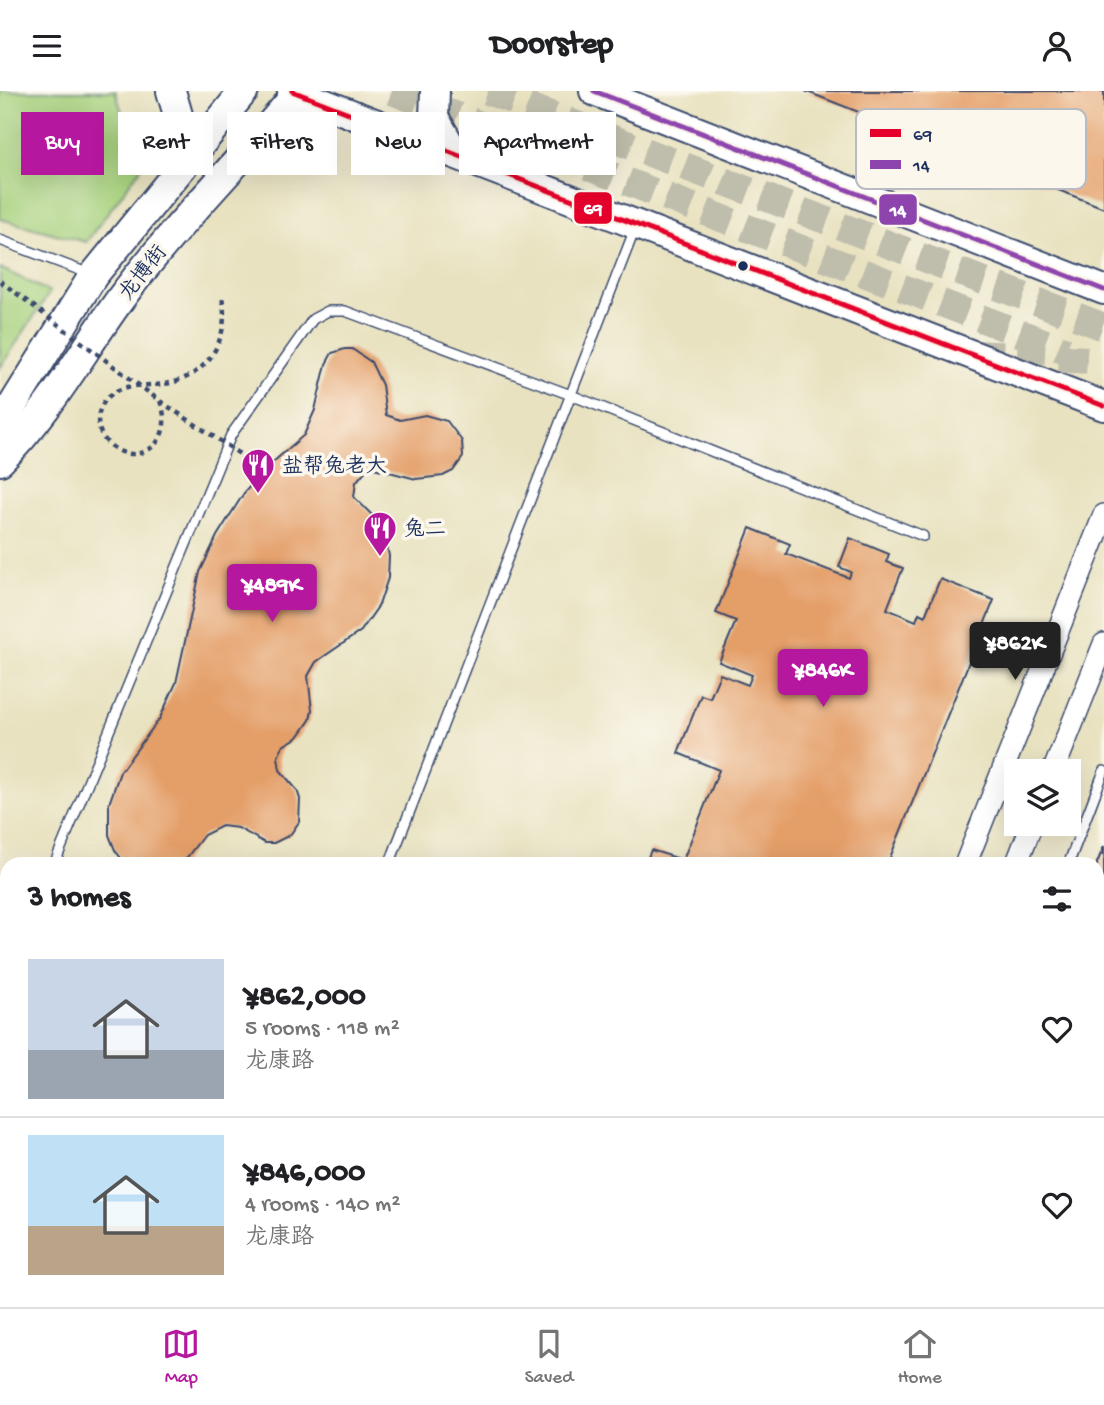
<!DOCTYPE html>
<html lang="en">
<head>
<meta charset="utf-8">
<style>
	:root { --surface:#fff; --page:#f6f6f6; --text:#202124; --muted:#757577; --line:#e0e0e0; --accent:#b5179e }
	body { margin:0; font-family:"Gochi Hand","LXGW WenKai TC",sans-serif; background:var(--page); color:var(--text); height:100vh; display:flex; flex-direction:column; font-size:26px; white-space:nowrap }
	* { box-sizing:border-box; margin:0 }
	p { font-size:23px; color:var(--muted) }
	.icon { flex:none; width:38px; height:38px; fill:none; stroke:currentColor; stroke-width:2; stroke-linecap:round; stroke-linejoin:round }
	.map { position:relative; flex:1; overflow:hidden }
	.panel { position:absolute; left:0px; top:766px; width:1104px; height:450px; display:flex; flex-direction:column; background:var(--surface); border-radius:21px 21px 0 0; box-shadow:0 7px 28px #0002 }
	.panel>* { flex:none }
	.banner { position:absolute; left:21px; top:21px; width:700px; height:63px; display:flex; gap:14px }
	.fabs { position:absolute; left:1004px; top:668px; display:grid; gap:14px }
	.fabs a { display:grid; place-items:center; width:77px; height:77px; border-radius:0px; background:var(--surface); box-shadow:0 7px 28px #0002; font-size:35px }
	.price { position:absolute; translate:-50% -60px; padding:0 16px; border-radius:7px; background:var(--accent); color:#fff; font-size:23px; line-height:46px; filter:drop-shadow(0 2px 4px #0008) }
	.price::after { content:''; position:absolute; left:50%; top:42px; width:21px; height:16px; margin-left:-10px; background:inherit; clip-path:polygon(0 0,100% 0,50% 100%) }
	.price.selected { background:#222; color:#fff }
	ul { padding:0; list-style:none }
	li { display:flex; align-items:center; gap:21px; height:175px; padding:0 28px }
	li+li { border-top:2px solid var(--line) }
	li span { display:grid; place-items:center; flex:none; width:196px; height:140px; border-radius:0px; color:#555 }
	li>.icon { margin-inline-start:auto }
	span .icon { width:84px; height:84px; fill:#fffc; stroke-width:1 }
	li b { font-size:30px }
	h2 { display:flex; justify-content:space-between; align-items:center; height:84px; padding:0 28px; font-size:30px }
	.pill { padding:0 24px; border-radius:0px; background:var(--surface); box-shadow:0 7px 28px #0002; font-size:24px; line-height:63px }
	.pill.selected { background:var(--accent); color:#fff }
	header { display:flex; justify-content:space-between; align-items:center; height:91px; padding:0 28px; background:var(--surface); font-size:32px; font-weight:700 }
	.tabs { display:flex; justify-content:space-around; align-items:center; height:98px; border-top:2px solid var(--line); background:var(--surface); font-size:19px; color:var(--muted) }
	.tabs a { display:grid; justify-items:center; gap:4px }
	.tabs .selected { color:var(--accent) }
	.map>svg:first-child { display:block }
	.green { fill:#a6d17d; stroke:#60806e; stroke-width:2 }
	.building { fill:#e49e68 }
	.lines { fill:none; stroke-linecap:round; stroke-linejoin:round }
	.primary-tunnel { stroke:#bfbeac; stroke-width:28; stroke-dasharray:28 14; stroke-linecap:butt }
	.service-casing { stroke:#3a4a6d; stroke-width:12 }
	.tertiary-casing { stroke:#3a4a6d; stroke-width:24 }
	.primary-casing { stroke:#3a4a6d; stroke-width:32 }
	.path { stroke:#3a4a6d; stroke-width:4.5; stroke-dasharray:5 5; stroke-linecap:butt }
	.service { stroke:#fff; stroke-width:9 }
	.tertiary { stroke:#fff; stroke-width:21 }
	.primary { stroke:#fff; stroke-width:28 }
	.path-bridge { stroke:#3a4a6d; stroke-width:4.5; stroke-dasharray:5 5; stroke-linecap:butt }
	.bus-1-casing { stroke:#fbf7ec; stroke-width:10 }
	.bus-2-casing { stroke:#fbf7ec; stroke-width:10 }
	.bus-1 { stroke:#e4002b; stroke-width:5 }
	.bus-2 { stroke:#8e44ad; stroke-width:5 }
	.bus-dot { fill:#1b2f5e; stroke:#fbf7ec; stroke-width:2.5 }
	.labels { text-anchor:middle; stroke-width:7; stroke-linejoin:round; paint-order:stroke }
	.street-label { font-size:21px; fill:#1b2f5e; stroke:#fbf7ec }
	.poi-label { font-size:21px; fill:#1b2f5e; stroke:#fbf7ec; text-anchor:start }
	.key { fill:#fbf7ec; stroke:#b8bbc1; stroke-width:2 }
	.key-label { font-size:19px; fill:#1b2f5e }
	.line-badge { stroke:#fbf7ec; stroke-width:2.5 }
	.badge-label { font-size:19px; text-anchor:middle; font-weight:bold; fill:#fff }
</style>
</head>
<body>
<header><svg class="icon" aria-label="menu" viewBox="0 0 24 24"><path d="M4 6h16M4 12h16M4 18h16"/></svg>Doorstep<svg class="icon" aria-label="person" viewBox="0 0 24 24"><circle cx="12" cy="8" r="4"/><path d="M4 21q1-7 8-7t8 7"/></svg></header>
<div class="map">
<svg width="1104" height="1216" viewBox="0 0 1104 1216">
	<rect width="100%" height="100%" fill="#fbf7ec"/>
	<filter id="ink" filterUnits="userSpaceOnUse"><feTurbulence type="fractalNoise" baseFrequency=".0143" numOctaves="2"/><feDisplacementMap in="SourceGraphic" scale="14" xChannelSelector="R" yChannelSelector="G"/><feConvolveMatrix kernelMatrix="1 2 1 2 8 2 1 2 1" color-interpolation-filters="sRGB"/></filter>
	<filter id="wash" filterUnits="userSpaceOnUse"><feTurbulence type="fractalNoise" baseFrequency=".00686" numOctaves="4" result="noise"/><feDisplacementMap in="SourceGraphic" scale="28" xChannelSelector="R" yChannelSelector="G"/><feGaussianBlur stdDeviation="1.57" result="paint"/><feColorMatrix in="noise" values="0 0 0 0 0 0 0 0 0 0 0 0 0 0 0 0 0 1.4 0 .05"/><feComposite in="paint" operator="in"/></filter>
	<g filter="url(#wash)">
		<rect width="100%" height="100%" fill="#e8e2c0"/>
		<g class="green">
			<path d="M0 0H115L141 77 86 151 0 128Z"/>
			<path d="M0 177 50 201 0 277Z"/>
			<path d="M701 1209H763L761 1216H698Z"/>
		</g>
		<g id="blocks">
			<g class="building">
				<path d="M805 0H1104V117Z"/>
				<path d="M345 258H352L371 271 382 294 386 324 400 329 425 324 447 330 462 350 463 366 453 380 443 385 416 388 374 377 366 379 356 391 354 406 378 430 384 441 389 465 388 487 379 514 361 540 316 571 308 585 312 619 310 629 298 646 283 655 278 666 280 679 297 699 300 708 299 731 290 744 274 752H265L238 737 222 735 204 744 181 774H126L115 759 109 744V713L120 681 160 627 176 592 200 481 217 445 244 402 264 379 304 344 315 319 326 273 332 262Z"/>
				<path d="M750 437 790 453 786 463 849 487 851 481 839 476 850 447 889 463 886 471 903 477 887 518 916 530 919 522 925 525 940 488 994 509 887 774H645L651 759 683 769 719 679 678 662 701 604 710 607 720 583 748 594 752 584 719 571 736 530 716 522Z"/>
				<path d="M1104 755V908L1097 906V772Z"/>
				<path d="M7 953V1136L0 1142V970Z"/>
				<path d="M1097 982 1104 985V1216H929L931 1209H1097Z"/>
				<path d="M7 1190V1206L0 1204V1194L4 1195Z"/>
				<path d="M6 1209H100L101 1213 97 1216H7Z"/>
			</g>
		</g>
	</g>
	<g filter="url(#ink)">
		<use href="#blocks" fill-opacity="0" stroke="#3a4a6d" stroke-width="2"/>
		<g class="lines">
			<g class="primary-tunnel">
				<path d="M392 0 1066 260"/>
				<path d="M488 0 1104 236"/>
				<path d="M975 263 1089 269"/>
			</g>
			<defs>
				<g id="service">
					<path d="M0 149 90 183"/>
					<path d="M54 774 231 344 313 228 328 220H345L571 304 923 445"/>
					<path d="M389 774 636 135"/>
					<path d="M1068 774 1104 680"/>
					<path d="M0 816 7 819"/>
					<path d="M1097 932 1104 935"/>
					<path d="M200 1216 203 1209"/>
					<path d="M903 1216 905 1209"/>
				</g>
				<g id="tertiary">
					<path d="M1053 681 1104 553"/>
					<path d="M965 774 1104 424"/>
					<path d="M1016 774 1032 733"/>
					<path d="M788 1216 791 1209"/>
					<path d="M841 1216 844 1209"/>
				</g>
				<g id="primary">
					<path d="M171 0 178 24 175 82"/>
					<path d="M292 0 1104 315"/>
					<path d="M435 0 434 26 455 63"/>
					<path d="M594 0 1104 199"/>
					<path d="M0 342 3 330 93 185 244 0"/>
					<path d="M0 370C49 322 81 262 121 207 175 134 241 70 299 0"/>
				</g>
			</defs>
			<use href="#service" class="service-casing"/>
			<use href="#tertiary" class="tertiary-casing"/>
			<use href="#primary" class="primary-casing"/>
			<path class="path" d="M160 310C178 354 133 380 106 350 90 332 100 305 121 298 134 293 150 295 164 293 208 287 231 247 222 206"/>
			<use href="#service" class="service"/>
			<use href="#tertiary" class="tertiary"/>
			<use href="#primary" class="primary"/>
			<path class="path-bridge" d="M0 190 160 310 264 379"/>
			<defs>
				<path id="bus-1" d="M292 0 1104 315"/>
				<path id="bus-2" d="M594 0 1104 199"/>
			</defs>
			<use href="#bus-1" class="bus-1-casing"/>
			<use href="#bus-2" class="bus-2-casing"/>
			<use href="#bus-1" class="bus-1"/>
			<use href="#bus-2" class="bus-2"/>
		</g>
	</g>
	<defs>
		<symbol id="restaurant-pin" viewBox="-11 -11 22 30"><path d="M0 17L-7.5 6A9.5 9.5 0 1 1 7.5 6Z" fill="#b5179e" stroke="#fbf7ec"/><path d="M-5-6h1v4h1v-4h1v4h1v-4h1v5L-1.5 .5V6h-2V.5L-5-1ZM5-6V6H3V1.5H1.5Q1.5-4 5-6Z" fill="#fff"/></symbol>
	</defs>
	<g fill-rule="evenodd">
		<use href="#restaurant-pin" x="239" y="355" width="38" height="52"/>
		<use href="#restaurant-pin" x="361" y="418" width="38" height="52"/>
	</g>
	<circle class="bus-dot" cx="743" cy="175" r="6"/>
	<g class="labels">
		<g class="street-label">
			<text transform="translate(142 181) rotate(-52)" y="7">龙博街</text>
		</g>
		<g class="poi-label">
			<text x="282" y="381">盐帮兔老大</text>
			<text x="404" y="444">兔二</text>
		</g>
	</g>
	<rect x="856" y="18" width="230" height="80" rx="10" class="key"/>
	<rect x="870" y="38" width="31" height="8" fill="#e4002b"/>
	<rect x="870" y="69" width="31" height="9" fill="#8e44ad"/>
	<g class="key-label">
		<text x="913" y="49">69</text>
		<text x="913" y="80">14</text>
	</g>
	<g class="line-badge">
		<rect x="573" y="100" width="40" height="34" rx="7" fill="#e4002b"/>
		<rect x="878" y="102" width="40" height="33" rx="7" fill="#8e44ad"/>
	</g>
	<g class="badge-label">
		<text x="593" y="123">69</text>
		<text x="898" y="125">14</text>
	</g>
</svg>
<div class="fabs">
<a><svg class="icon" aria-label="layers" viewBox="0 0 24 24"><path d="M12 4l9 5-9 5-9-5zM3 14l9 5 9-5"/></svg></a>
</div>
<b class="price" style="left:272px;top:533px">¥489K</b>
<b class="price selected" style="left:1015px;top:591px">¥862K</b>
<b class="price" style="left:823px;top:618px">¥846K</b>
<div class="banner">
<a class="pill selected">Buy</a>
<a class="pill">Rent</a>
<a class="pill">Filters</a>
<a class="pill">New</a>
<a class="pill">Apartment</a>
</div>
<section class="panel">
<h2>3 homes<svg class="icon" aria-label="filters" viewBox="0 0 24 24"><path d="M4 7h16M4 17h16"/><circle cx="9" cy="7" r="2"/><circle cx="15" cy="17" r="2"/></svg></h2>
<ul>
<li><span style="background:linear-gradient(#c9d6e8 65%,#9aa5b1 0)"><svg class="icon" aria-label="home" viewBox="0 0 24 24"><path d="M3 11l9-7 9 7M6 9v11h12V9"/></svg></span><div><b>¥862,000</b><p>5 rooms · 118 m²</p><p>龙康路</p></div><svg class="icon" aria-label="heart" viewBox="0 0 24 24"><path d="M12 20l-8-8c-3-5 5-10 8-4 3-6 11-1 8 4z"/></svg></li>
<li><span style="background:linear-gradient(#bfe0f5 65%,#b9a48a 0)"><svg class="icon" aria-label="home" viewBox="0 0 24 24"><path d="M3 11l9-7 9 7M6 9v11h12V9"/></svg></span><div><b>¥846,000</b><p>4 rooms · 140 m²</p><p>龙康路</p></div><svg class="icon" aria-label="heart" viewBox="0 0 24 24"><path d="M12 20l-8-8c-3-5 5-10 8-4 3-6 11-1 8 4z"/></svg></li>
</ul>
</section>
</div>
<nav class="tabs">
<a class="selected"><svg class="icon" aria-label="map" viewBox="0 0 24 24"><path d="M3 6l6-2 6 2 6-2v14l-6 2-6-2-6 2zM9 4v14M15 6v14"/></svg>Map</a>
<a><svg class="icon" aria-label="saved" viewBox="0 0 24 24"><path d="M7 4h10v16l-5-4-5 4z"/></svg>Saved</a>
<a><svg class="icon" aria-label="home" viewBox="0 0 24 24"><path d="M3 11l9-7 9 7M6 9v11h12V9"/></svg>Home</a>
</nav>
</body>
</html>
